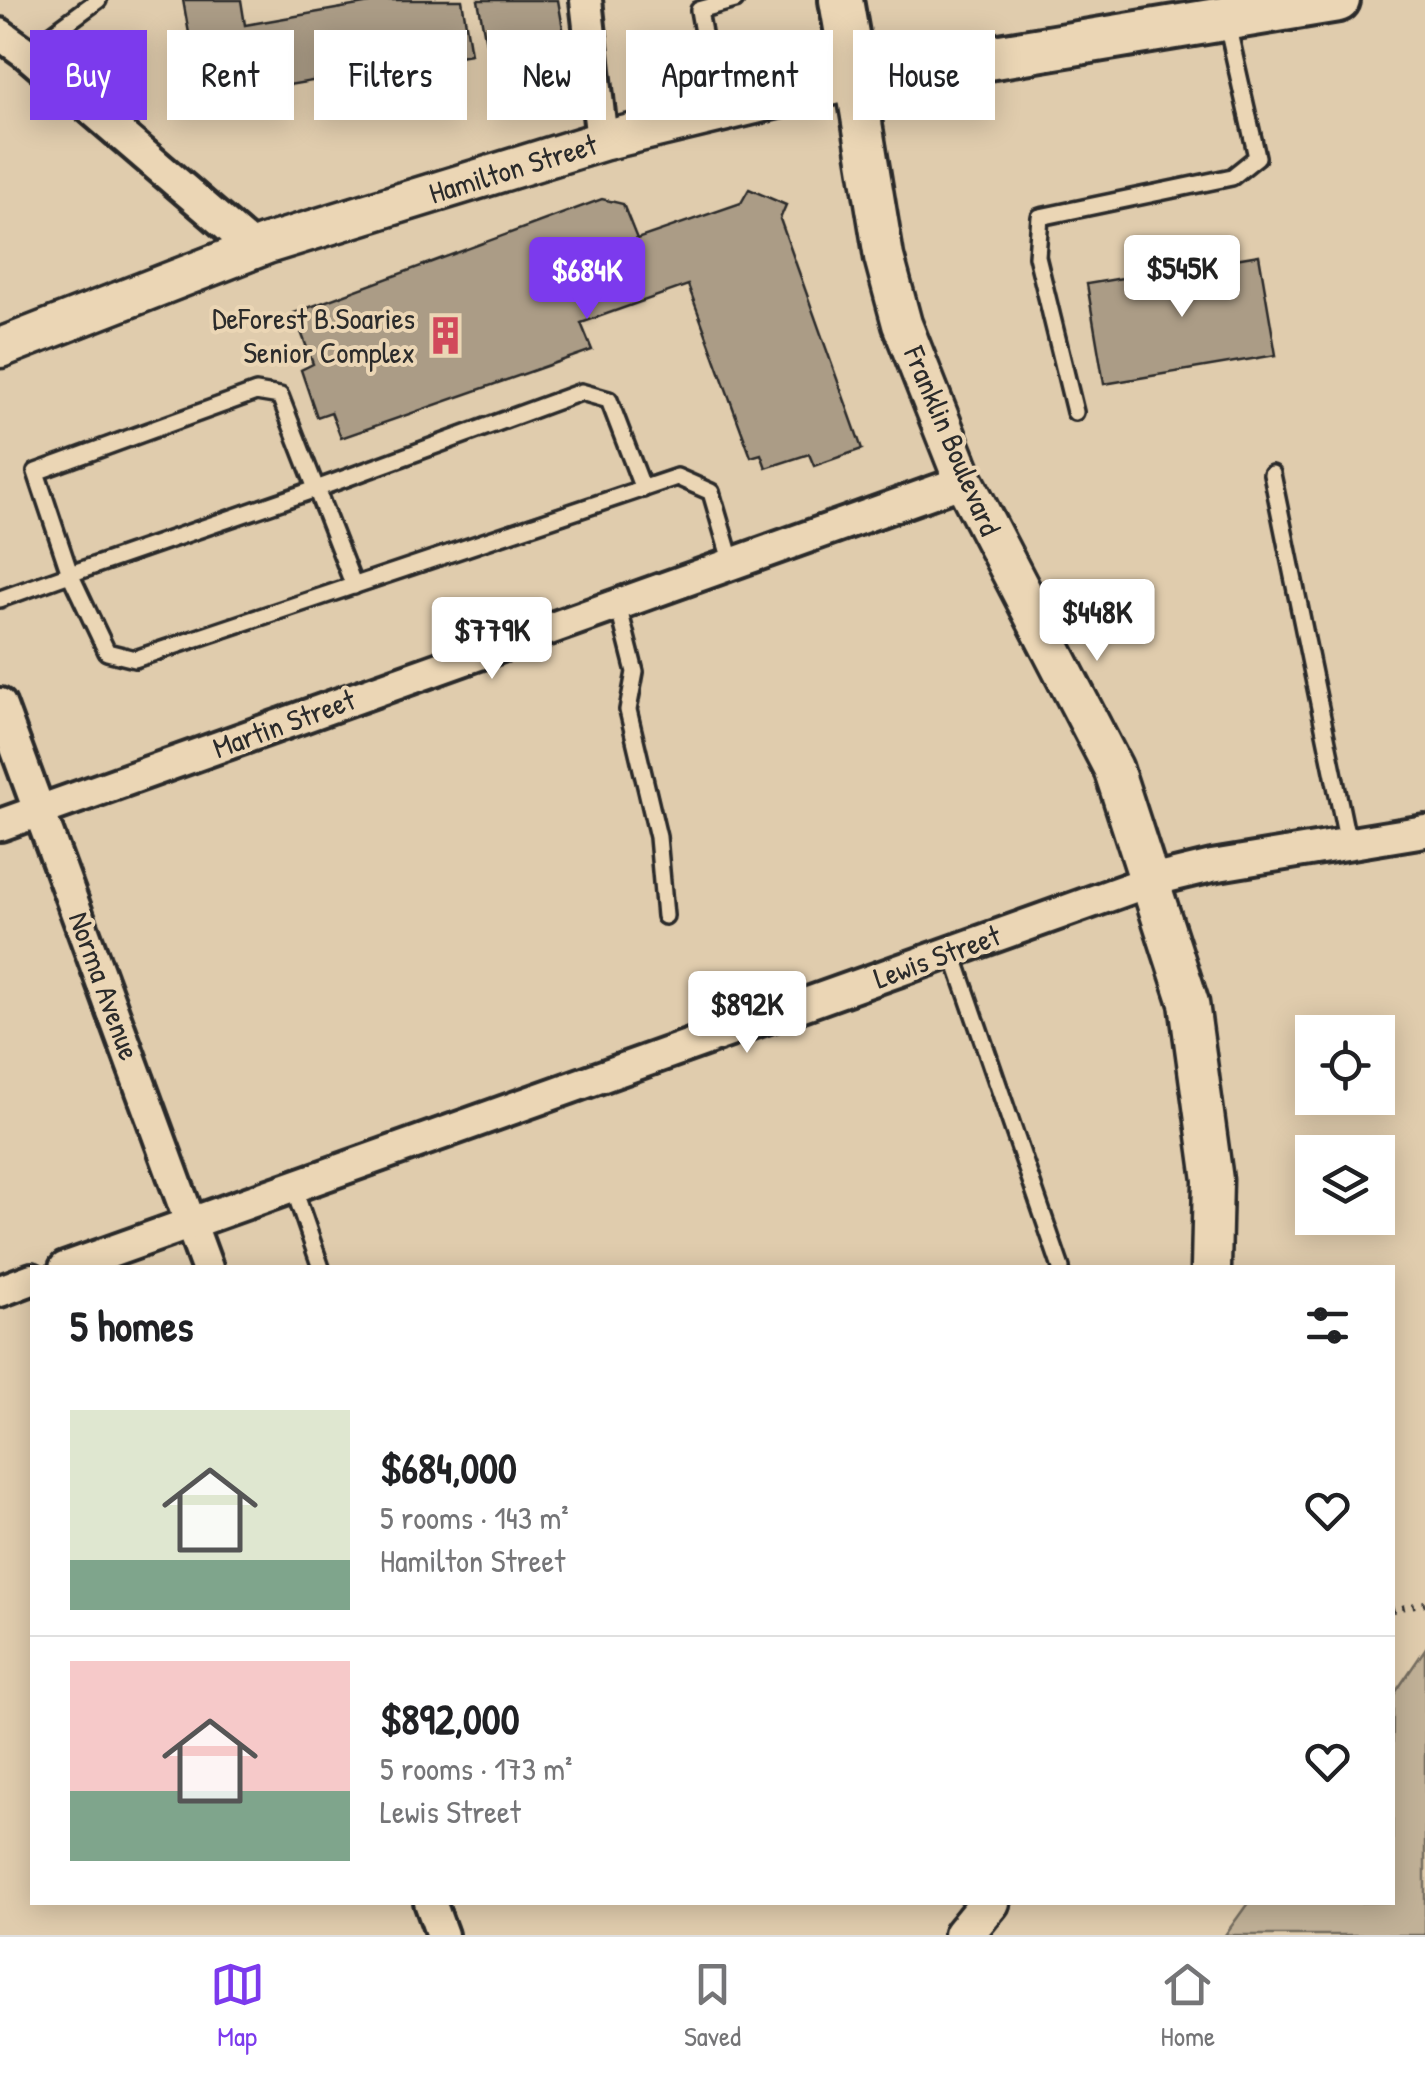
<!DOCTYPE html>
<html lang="en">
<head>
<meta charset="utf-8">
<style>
	:root { --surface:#fff; --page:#f6f6f6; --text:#202124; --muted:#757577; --line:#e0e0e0; --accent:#7c3aed }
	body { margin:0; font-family:"Patrick Hand",sans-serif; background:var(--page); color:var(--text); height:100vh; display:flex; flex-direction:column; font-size:38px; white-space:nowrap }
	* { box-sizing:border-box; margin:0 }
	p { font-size:32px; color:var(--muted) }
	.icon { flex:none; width:55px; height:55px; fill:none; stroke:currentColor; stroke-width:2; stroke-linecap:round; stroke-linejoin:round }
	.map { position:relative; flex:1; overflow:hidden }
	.side { position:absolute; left:30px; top:1265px; width:1365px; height:640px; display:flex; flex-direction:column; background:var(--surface); border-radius:0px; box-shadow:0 5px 25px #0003 }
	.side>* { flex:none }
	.banner { position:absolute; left:30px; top:30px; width:1365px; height:90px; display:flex; gap:20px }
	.controls { position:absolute; left:1295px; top:1015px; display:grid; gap:20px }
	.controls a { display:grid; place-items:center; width:100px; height:100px; border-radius:0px; background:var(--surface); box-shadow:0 5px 25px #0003; font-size:50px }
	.price { position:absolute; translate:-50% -85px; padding:0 22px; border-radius:10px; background:#fff; color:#222; font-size:32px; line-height:65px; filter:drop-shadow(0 2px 5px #0008) }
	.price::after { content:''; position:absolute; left:50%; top:60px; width:30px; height:22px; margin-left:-15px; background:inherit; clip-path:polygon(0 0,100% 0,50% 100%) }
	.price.selected { background:var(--accent); color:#fff }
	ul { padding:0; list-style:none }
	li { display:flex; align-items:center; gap:30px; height:250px; padding:0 40px }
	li+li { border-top:2px solid var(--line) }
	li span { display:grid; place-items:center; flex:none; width:280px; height:200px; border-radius:0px; color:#555 }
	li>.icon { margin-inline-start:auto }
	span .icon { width:120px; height:120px; fill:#fffc; stroke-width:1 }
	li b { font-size:42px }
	h2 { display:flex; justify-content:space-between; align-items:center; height:120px; padding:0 40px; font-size:42px }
	.chip { padding:0 35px; border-radius:0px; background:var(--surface); box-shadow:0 5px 25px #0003; font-size:35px; line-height:90px }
	.chip.selected { background:var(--accent); color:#fff }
	.menu { display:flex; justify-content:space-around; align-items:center; height:140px; border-top:2px solid var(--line); background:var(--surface); font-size:28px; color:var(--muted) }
	.menu a { display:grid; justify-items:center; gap:5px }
	.menu .selected { color:var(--accent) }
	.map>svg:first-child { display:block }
	.green { fill:#c1b197; stroke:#766e61; stroke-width:2.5 }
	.building { fill:#ab9c86; stroke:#2b2b2b; stroke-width:2.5 }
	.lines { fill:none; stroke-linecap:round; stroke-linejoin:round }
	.service-casing { stroke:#2b2b2b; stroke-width:22 }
	.minor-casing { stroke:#2b2b2b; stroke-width:38 }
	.tertiary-casing { stroke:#2b2b2b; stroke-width:45 }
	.secondary-casing { stroke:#2b2b2b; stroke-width:50 }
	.path { stroke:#2b2b2b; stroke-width:6; stroke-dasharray:2.5 8; stroke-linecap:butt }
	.service { stroke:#ebd6b5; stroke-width:15 }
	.minor { stroke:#ebd6b5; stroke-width:30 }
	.tertiary { stroke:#ebd6b5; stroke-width:38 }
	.secondary { stroke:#ebd6b5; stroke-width:42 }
	.labels { text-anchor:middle; stroke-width:8; stroke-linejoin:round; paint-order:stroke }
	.street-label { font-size:30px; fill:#2b2b2b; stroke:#ebd6b5 }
	.poi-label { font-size:30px; fill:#2b2b2b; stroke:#ebd6b5; text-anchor:end }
</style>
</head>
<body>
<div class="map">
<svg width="1425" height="1935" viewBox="0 0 1425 1935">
	<rect width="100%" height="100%" fill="#e0ccad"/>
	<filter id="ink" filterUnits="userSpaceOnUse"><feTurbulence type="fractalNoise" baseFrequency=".01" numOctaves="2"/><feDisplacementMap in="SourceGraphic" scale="20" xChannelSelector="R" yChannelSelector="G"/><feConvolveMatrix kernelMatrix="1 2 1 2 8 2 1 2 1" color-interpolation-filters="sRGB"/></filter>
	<g filter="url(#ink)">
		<path class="green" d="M1425 1649V1935H1225L1248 1903 1392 1902 1393 1696Z"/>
		<g class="building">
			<path d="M183 0H241L245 25 387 0H462L471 54 201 100Z"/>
			<path d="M478 0H558L568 57 491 70Z"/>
			<path d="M749 189 786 205 780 219 862 449 814 466 809 454 766 468 761 454 751 457 688 285 581 323 592 350 341 438 331 412 317 417 301 370 313 364 294 313 602 199 623 204 637 239 741 203Z"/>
			<path d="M1259 255 1276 355 1104 384 1087 284Z"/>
		</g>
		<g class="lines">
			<defs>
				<g id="service">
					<path d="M26 53 98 0"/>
					<path d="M717 113 699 10 735 0"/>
					<path d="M1075 412 1037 256 1040 217 1232 177 1257 157 1227 24"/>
					<path d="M1272 474 1348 844"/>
					<path d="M354 586 280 396 256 392 36 472 70 574 316 489 581 392 609 400 643 489"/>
					<path d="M0 599 70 574 107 652 135 659 677 477 711 492 732 564"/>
					<path d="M618 605 635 672 628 710 658 837 665 916"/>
					<path d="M952 951 1061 1268"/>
					<path d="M293 1186 321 1268"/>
				</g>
				<g id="minor">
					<path d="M586 0 602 141"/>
					<path d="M0 34 26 53 254 249"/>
					<path d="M0 704 207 1268"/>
					<path d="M0 825 964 481"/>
					<path d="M65 1268 1150 881 1212 866 1425 831"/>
					<path d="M0 1291 32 1279"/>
					<path d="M430 1902 442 1935"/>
				</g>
				<g id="tertiary">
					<path d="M0 348 267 244 602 141 855 80 884 257 902 324 964 481 1113 768 1189 1003 1213 1180 1211 1268"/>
					<path d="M963 1935 990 1902"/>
				</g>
				<path id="secondary" d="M841 0 855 80 1338 0"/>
			</defs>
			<use href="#service" class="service-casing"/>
			<use href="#minor" class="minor-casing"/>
			<use href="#tertiary" class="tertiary-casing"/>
			<use href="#secondary" class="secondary-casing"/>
			<path class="path" d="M1392 1610 1425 1603"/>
			<use href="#service" class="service"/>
			<use href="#minor" class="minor"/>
			<use href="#tertiary" class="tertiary"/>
			<use href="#secondary" class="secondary"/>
		</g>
	</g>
	<defs>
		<symbol id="building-bare" viewBox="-9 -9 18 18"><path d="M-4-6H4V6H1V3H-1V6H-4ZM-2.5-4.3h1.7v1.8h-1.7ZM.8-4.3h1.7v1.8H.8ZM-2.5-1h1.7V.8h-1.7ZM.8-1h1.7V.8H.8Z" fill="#d1495b" stroke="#ebd6b5" stroke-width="2.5" paint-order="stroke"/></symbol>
	</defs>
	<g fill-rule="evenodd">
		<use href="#building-bare" x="418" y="308" width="55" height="55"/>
	</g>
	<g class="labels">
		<g class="street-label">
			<text transform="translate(513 169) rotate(-17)" y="10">Hamilton Street</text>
			<text transform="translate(952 441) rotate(67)" y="10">Franklin Boulevard</text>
			<text transform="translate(284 724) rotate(-20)" y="10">Martin Street</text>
			<text transform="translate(937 957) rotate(-20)" y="10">Lewis Street</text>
			<text transform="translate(104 986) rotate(70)" y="10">Norma Avenue</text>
		</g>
		<g class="poi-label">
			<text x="415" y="329">DeForest B.Soaries<tspan x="415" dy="34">Senior Complex</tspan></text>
		</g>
	</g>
</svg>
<div class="controls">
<a><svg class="icon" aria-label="locate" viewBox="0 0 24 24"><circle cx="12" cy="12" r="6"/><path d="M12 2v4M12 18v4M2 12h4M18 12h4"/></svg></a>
<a><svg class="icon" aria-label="layers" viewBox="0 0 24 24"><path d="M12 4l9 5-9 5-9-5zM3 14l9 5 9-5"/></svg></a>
</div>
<b class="price" style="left:1182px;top:320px">$545K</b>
<b class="price selected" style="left:587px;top:322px">$684K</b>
<b class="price" style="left:1097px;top:664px">$448K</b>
<b class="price" style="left:492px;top:682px">$779K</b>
<b class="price" style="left:747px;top:1056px">$892K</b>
<div class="banner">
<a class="chip selected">Buy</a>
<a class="chip">Rent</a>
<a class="chip">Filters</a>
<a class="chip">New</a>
<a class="chip">Apartment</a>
<a class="chip">House</a>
</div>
<section class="side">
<h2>5 homes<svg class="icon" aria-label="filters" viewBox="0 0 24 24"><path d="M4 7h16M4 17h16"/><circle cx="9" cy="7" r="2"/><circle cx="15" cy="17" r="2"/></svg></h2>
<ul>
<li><span style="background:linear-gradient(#dfe7d0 75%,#7fa58c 0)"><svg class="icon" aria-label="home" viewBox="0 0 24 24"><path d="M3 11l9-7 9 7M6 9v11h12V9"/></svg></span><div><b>$684,000</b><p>5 rooms · 143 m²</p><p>Hamilton Street</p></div><svg class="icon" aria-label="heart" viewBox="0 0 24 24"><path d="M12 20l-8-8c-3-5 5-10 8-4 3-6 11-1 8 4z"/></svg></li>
<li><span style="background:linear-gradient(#f6c9c9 65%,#7fa58c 0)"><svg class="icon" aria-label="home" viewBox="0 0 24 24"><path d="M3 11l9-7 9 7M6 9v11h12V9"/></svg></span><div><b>$892,000</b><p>5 rooms · 173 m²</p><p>Lewis Street</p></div><svg class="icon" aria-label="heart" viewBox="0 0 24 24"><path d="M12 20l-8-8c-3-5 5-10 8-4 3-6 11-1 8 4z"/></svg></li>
</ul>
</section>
</div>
<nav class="menu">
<a class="selected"><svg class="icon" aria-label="map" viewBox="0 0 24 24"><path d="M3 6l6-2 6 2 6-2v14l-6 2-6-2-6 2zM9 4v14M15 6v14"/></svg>Map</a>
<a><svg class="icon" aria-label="saved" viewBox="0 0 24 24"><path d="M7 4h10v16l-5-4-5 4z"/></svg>Saved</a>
<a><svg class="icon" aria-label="home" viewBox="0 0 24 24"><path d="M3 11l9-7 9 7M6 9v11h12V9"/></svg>Home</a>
</nav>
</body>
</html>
